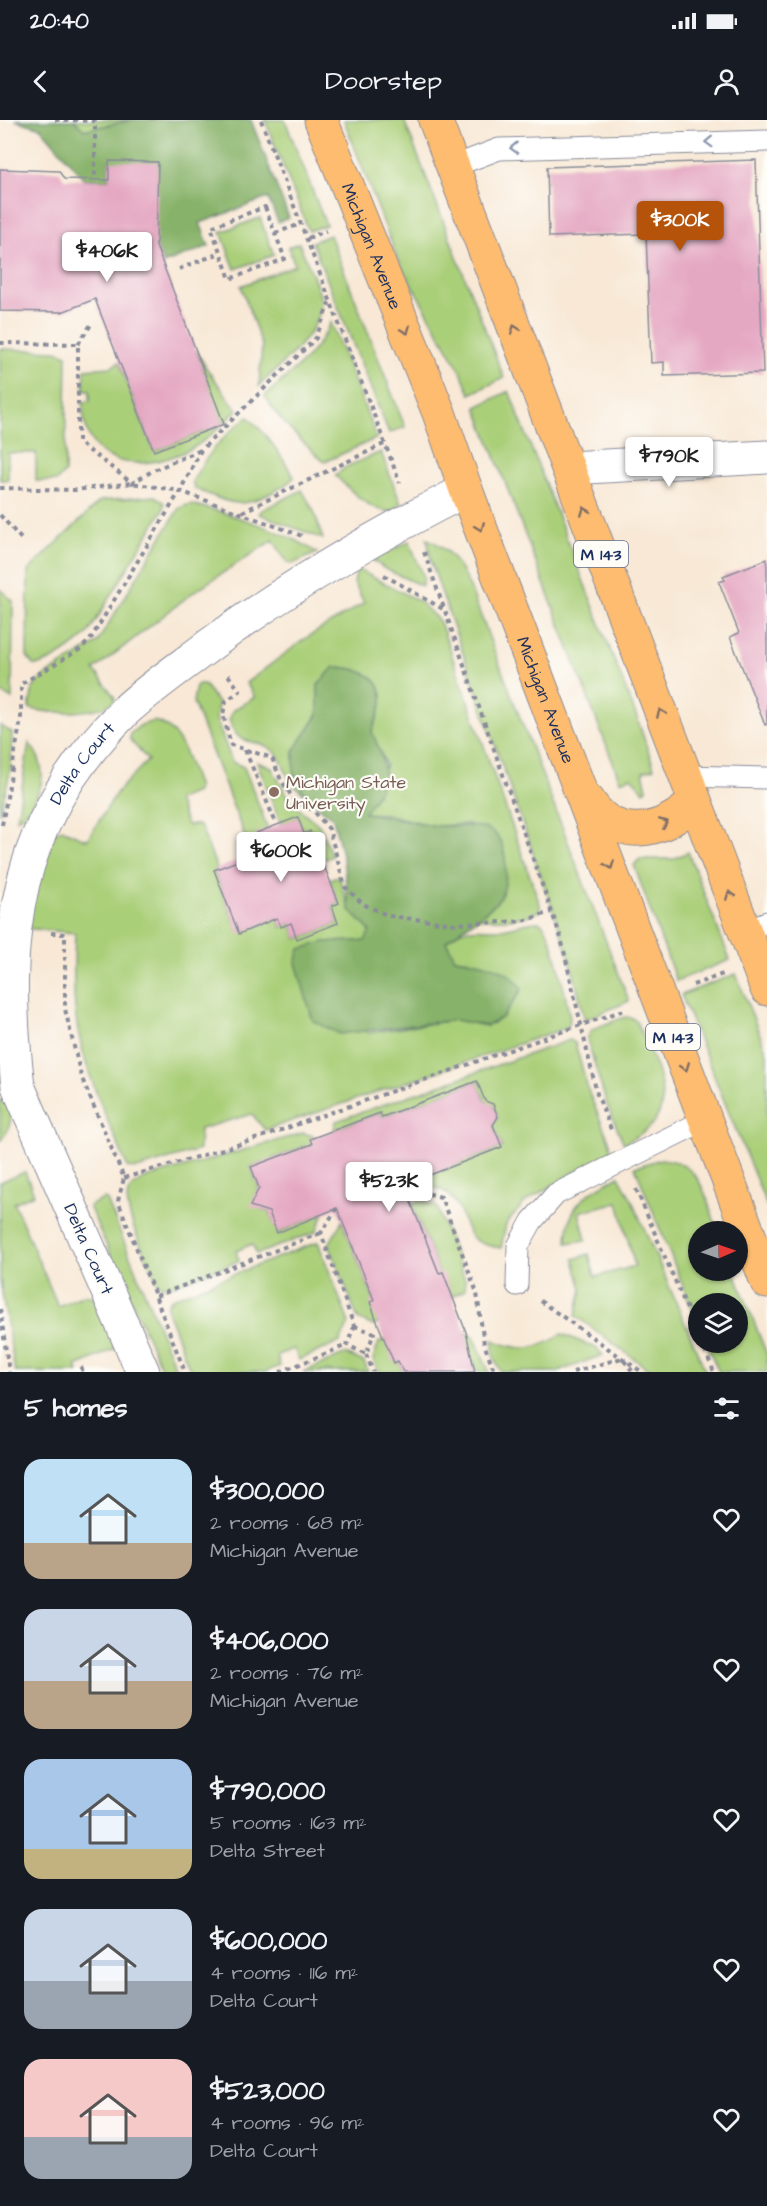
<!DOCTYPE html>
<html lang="en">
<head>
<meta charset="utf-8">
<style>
	:root { --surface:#171b24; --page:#242831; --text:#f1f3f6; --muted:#9ea1a6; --accent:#b45309 }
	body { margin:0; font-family:"Architects Daughter",sans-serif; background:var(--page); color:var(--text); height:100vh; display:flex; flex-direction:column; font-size:22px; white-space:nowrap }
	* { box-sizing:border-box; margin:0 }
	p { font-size:20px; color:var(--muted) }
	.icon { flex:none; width:33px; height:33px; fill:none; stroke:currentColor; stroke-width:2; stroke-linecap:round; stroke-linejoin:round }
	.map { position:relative; height:1252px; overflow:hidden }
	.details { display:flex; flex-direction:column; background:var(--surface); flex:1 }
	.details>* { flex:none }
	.needle { width:39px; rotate:88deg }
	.buttons { position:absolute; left:688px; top:1101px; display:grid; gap:12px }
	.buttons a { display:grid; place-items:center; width:60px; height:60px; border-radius:50%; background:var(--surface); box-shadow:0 2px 4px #0004; font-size:30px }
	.price { position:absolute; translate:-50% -51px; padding:0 14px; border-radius:6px; background:#fff; color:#222; font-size:20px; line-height:39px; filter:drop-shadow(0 2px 3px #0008) }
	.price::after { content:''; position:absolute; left:50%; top:36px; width:18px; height:14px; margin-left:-9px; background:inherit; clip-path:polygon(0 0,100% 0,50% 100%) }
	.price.selected { background:var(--accent); color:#fff }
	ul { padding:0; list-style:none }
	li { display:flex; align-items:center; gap:18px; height:150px; padding:0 24px }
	li span { display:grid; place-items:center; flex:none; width:168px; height:120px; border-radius:18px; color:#555 }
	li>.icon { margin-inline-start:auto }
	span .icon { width:72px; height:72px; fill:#fffc; stroke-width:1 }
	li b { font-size:26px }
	h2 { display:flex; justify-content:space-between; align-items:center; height:72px; padding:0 24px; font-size:26px }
	.status { display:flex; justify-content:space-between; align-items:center; height:42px; padding:0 30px; background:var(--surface); direction:ltr }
	.status svg { height:16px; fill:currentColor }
	header { display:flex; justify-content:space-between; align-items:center; height:78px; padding:0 24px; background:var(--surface); font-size:27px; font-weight:600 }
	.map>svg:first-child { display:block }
	.green { fill:#aacf79; stroke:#627f6c; stroke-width:1.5 }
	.forest { fill:#87b269; stroke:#517064; stroke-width:1.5 }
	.building { fill:#e5a8c3 }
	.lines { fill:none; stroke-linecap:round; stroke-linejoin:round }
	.service-casing { stroke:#8a8c9a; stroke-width:23 }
	.minor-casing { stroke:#8a8c9a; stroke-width:35 }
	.primary-casing { stroke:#8a8c9a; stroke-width:35 }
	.path { stroke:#8a8c9a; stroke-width:4; stroke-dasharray:4.5 4.5; stroke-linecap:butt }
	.service { stroke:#fff; stroke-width:21 }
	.minor { stroke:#fff; stroke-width:33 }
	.primary { stroke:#fdbc70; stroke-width:33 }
	.oneway { stroke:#8d97ae }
	.oneway2 { stroke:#816e66 }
	.education-dot { fill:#8d6e63; stroke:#fdfcf7; stroke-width:2 }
	.labels { text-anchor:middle; stroke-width:4.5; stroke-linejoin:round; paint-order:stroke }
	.shield { fill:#fdfcf7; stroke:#5f6c8c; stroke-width:1.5 }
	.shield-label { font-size:16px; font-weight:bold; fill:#1b2f5e }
	.street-label { font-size:18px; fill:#1b2f5e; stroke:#fdfcf7 }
	.education-label { font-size:18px; fill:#785e54; stroke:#fdfcf7; text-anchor:start }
</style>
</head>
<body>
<div class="status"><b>20:40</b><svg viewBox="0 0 49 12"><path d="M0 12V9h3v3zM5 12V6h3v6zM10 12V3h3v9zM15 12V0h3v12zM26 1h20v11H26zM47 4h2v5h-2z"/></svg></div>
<header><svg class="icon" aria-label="back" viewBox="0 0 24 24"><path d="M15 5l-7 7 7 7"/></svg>Doorstep<svg class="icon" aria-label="person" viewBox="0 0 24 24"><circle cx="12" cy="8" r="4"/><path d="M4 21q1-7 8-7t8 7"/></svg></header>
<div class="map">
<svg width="767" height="1252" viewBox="0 0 767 1252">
	<rect width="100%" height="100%" fill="#fdfcf7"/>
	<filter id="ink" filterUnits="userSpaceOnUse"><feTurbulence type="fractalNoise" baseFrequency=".0167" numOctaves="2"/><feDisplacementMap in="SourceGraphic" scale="12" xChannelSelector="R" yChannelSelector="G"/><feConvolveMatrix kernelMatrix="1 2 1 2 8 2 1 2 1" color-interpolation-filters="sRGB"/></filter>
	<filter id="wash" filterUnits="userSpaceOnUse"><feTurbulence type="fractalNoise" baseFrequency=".008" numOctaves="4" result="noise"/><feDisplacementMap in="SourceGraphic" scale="24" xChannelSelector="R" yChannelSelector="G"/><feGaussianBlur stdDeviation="1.35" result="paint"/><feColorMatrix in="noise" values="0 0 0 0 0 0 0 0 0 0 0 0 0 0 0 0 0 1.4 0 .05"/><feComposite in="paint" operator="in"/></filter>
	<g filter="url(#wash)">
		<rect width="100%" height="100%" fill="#f8e8d5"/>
		<g class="green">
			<path d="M74 0H133L83 10Z"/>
			<path d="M265 0H285L326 105 309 111Z"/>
			<path d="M344 0H404L504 258 470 274 461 252 398 140Z"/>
			<path d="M260 98 274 135 235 149 221 112Z"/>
			<path d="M330 115 405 307 389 313 312 122Z"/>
			<path d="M299 123C306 140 315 158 320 176 329 206 279 246 259 266L262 226 241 166 295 145 288 127Z"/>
			<path d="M331 202 377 318 324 342C303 322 279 302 265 276 291 253 317 233 331 202Z"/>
			<path d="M0 229 57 231 67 235 65 352 57 361H36V333H8V360H0Z"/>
			<path d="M196 230 207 249 237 290C223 305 209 319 191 329 140 354 82 350 83 282L90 281V270H84L85 249 111 247 119 242 154 331 223 304Z"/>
			<path d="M509 271 637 598 654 648 643 652 647 669 644 671 631 657 620 661 476 287Z"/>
			<path d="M248 297C267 314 280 334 294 357 288 365 280 368 271 373 237 391 229 382 195 369L192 362C206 335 223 315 248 297Z"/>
			<path d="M381 332 401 384 392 392C369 391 350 370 335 355L348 346Z"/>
			<path d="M302 370 314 391 323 419 259 394 262 390Z"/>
			<path d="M155 376 164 383 163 390 89 512C79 523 48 547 33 545L27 536 28 451 100 381Z"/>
			<path d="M190 384C226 392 288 412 317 433L292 444 287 442 273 420 195 471 94 550 114 576 115 581C98 594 50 595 29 588L33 568 41 558 97 523 179 388Z"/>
			<path d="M427 419C450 427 459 446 469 465L629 881 587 899 584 897 570 839 432 445Z"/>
			<path d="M409 421 424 457 422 466 385 449 373 440Z"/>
			<path d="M357 449 419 481 440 502 540 785V790C523 801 495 800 476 798L499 779 470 704 435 706 385 694 363 693 386 645 372 612C375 603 381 591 382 581 384 554 353 547 334 547L318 565V595L294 631V654L305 675C301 671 295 667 291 662 285 653 283 640 275 632 254 614 239 633 229 598L233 590 255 577 246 563 306 518 364 483 354 463Z"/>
			<path d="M0 469 13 481 12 579 0 572Z"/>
			<path d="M199 564H204L218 583 216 599 232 642 244 647 268 709 262 728 251 733 193 582 196 566Z"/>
			<path d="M154 601C182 607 188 643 198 667L196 672 177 680 187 705H198L202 710 217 749 214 751 239 813 277 798 281 807 291 803 297 819 338 803 332 786 339 783 329 759 339 756 349 789 370 811 366 821 324 822 368 913 455 900 487 906 503 897 522 869C510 847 477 841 455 838L446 821C468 803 475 810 502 809 514 808 527 801 539 802 553 804 566 882 570 897L569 905 563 909 265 1010 252 994 200 1009 199 1030 137 1049 128 1048C109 1003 87 958 78 910 72 878 74 846 75 813L24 808 51 713 62 709 87 720 117 672 148 640 130 620V614L141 605Z"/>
			<path d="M0 605 12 613 11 648 0 694Z"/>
			<path d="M29 623C51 648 43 680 17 699Z"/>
			<path d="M257 642 271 647 292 683 319 705 332 736 322 740 311 712 304 714 298 698 281 704Z"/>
			<path d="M688 732 730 840 676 861 634 745 640 739H673Z"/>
			<path d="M736 854 767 933V1086L681 875Z"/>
			<path d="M625 897 632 898 637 902C647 928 673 970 657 997 651 1010 636 1016 624 1024L607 985 587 919 592 909Z"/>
			<path d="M570 920 575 923 589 973 610 1023 611 1031 526 1081 506 1104 501 1128C453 1121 474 1101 449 1075 441 1066 424 1066 413 1061L502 1027 493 1005 498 997 493 985 485 981 477 961 382 997 380 993 334 1010 336 1001Z"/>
			<path d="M0 981H6L12 995 8 1010 0 1022Z"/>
			<path d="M303 1013 313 1016 312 1024 251 1047 259 1068 255 1077 260 1089 269 1092 278 1113 324 1093 316 1112 257 1134 252 1124 236 1131 239 1141 168 1167 158 1164C150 1145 122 1091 128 1073 131 1065 139 1062 146 1058Z"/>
			<path d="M661 1039C703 1042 705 1078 718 1111L699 1112V1150L734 1151 767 1235V1252H719L706 1223 738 1222V1184H699V1206L635 1047Z"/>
			<path d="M25 1052 34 1074 14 1083 58 1186 84 1175 94 1177 115 1226V1229L76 1246 78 1252H15L0 1160V1062Z"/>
			<path d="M619 1056 631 1078 706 1252H652L576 1196 582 1169 574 1139 589 1134 595 1157 635 1146 618 1082 579 1092 586 1120 567 1123C567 1083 587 1073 619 1056Z"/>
			<path d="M104 1079 107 1080 177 1252H163L89 1086Z"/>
			<path d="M422 1080 437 1087 465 1160V1170L452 1176 439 1153 412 1084Z"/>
			<path d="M342 1101 374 1180 378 1204 373 1206 358 1199 329 1124Z"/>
			<path d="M318 1122 349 1203 340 1222 299 1240 294 1229 277 1235 280 1246 265 1252H191L168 1193 167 1185 172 1178Z"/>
			<path d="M466 1212 474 1216 489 1252H478L464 1217Z"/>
			<path d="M562 1214 596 1228 603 1235 557 1252H501L493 1235V1220C520 1232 538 1231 562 1214Z"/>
			<path d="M385 1219 395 1242 398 1241 403 1252H378L373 1239 379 1222Z"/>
			<path d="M346 1234 364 1242 368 1252H303Z"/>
		</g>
		<g class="forest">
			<path d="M15 0H74L84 10 133 0H251L289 98 278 102 268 78 200 103 209 126 163 144 156 126 109 42V60L84 59 41 8Z"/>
			<path d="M334 547C354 547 383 554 382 581 381 591 375 603 372 612 389 652 390 658 364 693 387 695 409 701 432 705 461 711 500 692 505 738 507 752 507 765 500 778 493 789 459 811 446 821L455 838C478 841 510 847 522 869L503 897 487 906 455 900 340 914 313 901 296 843 300 829 324 822 365 821 370 811 349 789 343 739 333 698 305 675 294 654V631L318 595V565Z"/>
		</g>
		<g id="blocks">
			<g class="building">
				<path d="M756 40 763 253 664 256V242L651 243 646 114 549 117 547 47Z"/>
				<path d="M109 41 158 42 156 126 224 304 154 331 95 179 62 192 0 191V49L59 51 64 59 109 60Z"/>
				<path d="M767 439V604L765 605 730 517 739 513 719 462 725 460 723 456Z"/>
				<path d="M298 697 304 714 310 711 339 783 332 786 338 803 297 819 291 803 281 807 277 798 239 814 214 750 253 735 251 733 262 728 256 713Z"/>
				<path d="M477 961 485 981 493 984 498 997 493 1005 502 1027 404 1065 439 1153 443 1152 466 1212 475 1252H403L398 1241 394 1243 378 1204 370 1182 374 1180 337 1088 277 1113 269 1092 250 1086 259 1068 251 1047 312 1024 310 1019 334 1010 380 993 382 997Z"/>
			</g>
		</g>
	</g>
	<g filter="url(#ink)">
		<use href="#blocks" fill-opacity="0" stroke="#8a8c9a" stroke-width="1.5"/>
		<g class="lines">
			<defs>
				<g id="service">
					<path d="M454 46 499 29 767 21"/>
					<path d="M684 656 767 658"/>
					<path d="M744 811 767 802"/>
					<path d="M517 1165 518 1126 532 1101 556 1074 705 1000"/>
				</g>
				<g id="minor">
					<path d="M569 348 767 337"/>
					<path id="s1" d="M143 1252 18 966C0 815 14 700 125 591 151 567 182 546 211 524 291 465 377 415 466 370"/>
				</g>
				<g id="primary">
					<path id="s2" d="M321 0 439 293 466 370 767 1162"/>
					<path d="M435 0 767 869"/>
					<path d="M588 680C614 723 663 714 694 682"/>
				</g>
			</defs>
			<use href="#service" class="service-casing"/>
			<use href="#minor" class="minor-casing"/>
			<use href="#primary" class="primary-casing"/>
			<g class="path">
				<path d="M55 0 95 1V59"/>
				<path d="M261 0 400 363"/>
				<path d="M265 87 285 139 230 159 211 107Z"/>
				<path d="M275 113 301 104"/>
				<path d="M308 118 326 111"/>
				<path d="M179 149 220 133"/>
				<path d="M0 223 78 224V322L132 363 154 350 201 330"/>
				<path d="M78 224 92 203"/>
				<path d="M0 368 76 370 132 363 180 371 305 417"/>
				<path d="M242 392 386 323"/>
				<path d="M0 395 23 421"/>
				<path d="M424 432 561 818 597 974 612 1012"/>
				<path d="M384 455 443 489"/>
				<path d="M228 555 240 571 226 581 223 594 231 625 272 638 281 660 295 681 313 690 329 709 345 767 363 784 389 796 455 804 523 801 551 792"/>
				<path d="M245 630 275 701"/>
				<path d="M2 705 21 599V564L79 530 90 520 180 371 201 330 316 218 330 180"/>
				<path d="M51 813 65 814V889L81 956 124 1058 118 1081 185 1252"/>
				<path d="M693 865 723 854"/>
				<path d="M124 1058 244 1023 624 890"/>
				<path d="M411 1069 441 1077 477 1173 484 1224 495 1252"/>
				<path d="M636 1069 699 1217"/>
				<path d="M337 1088 321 1113 354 1206"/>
				<path d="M156 1176 321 1113"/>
				<path d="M540 1181 642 1252"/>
				<path d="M0 1189 9 1252"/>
				<path d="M354 1206 374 1213 366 1234 347 1225Z"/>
				<path d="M701 1222 714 1252"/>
				<path d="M366 1234 373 1252"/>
				<path d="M81 1247 83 1252"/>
				<path d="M280 1252 347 1225"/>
				<path d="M573 1252 622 1238 633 1252"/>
			</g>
			<use href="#service" class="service"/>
			<use href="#minor" class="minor"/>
			<use href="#primary" class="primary"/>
		</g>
		<defs><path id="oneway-chevron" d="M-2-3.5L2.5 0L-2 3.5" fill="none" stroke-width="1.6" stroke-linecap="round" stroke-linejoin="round" transform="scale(1.5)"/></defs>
		<g class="oneway">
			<use href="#oneway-chevron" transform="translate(709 22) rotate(178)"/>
			<use href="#oneway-chevron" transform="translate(514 28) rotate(178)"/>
		</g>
		<g class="oneway2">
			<use href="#oneway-chevron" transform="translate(515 209) rotate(-111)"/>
			<use href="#oneway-chevron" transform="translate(406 210) rotate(68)"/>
			<use href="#oneway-chevron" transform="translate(585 391) rotate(-111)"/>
			<use href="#oneway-chevron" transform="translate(480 407) rotate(69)"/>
			<use href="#oneway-chevron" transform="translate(661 593) rotate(-111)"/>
			<use href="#oneway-chevron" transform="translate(664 703) rotate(-23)"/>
			<use href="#oneway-chevron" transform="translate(610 745) rotate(70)"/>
			<use href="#oneway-chevron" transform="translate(730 775) rotate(-111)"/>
			<use href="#oneway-chevron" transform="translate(685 947) rotate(69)"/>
		</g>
	</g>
	<circle class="education-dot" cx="274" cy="672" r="6"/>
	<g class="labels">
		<g class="shield">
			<rect x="574" y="421" width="54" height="26" rx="4.5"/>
			<rect x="646" y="904" width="54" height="26" rx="4.5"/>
		</g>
		<g class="shield-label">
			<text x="601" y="440">M 143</text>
			<text x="673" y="923">M 143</text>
		</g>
		<g class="street-label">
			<text dy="6" stroke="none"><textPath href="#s2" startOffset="136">Michigan Avenue</textPath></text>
			<text dy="6" stroke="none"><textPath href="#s2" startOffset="622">Michigan Avenue</textPath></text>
			<text dy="6" stroke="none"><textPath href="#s1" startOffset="651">Delta Court</textPath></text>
			<text transform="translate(89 1129) rotate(66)" y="6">Delta Court</text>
		</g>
		<g class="education-label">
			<text x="286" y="668">Michigan State<tspan x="286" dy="21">University</tspan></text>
		</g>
	</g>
</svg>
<div class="buttons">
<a><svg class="needle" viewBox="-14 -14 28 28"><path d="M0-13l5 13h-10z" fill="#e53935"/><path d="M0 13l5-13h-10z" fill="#9ea1a6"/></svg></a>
<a><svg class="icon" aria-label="layers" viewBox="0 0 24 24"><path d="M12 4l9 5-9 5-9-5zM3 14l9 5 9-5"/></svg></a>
</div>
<b class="price selected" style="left:680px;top:132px">$300K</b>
<b class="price" style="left:107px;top:163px">$406K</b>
<b class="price" style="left:669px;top:368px">$790K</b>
<b class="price" style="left:281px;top:763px">$600K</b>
<b class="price" style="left:389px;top:1093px">$523K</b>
</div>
<section class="details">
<h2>5 homes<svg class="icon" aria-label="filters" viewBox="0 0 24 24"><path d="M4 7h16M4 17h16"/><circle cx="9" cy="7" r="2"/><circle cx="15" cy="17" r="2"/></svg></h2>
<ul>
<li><span style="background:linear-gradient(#bfe0f5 70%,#b9a48a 0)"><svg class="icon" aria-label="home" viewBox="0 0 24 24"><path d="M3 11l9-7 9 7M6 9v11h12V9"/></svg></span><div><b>$300,000</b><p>2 rooms · 68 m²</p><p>Michigan Avenue</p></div><svg class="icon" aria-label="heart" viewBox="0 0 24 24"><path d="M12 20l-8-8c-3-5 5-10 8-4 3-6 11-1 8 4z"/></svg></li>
<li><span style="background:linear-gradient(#c9d6e8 60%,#b9a48a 0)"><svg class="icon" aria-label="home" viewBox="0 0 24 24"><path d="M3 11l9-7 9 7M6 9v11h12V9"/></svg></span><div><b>$406,000</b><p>2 rooms · 76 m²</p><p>Michigan Avenue</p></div><svg class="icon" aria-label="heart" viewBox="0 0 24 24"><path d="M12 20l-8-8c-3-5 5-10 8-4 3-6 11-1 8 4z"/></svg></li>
<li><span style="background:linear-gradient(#a9c7e8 75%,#c2b280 0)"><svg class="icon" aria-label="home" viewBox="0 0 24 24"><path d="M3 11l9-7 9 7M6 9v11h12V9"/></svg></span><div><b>$790,000</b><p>5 rooms · 163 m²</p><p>Delta Street</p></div><svg class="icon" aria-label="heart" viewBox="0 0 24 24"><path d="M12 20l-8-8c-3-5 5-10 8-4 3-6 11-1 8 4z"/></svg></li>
<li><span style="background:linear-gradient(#c9d6e8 60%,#9aa5b1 0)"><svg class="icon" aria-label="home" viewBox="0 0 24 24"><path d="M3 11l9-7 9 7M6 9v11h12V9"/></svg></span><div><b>$600,000</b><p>4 rooms · 116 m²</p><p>Delta Court</p></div><svg class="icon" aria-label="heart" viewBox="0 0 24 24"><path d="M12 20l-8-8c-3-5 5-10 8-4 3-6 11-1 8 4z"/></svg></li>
<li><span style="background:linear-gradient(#f6c9c9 65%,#9aa5b1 0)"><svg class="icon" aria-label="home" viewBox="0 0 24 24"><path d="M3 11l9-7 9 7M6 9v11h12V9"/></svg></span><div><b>$523,000</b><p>4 rooms · 96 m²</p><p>Delta Court</p></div><svg class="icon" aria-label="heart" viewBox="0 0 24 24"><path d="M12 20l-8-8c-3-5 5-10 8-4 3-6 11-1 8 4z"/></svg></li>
</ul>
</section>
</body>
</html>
